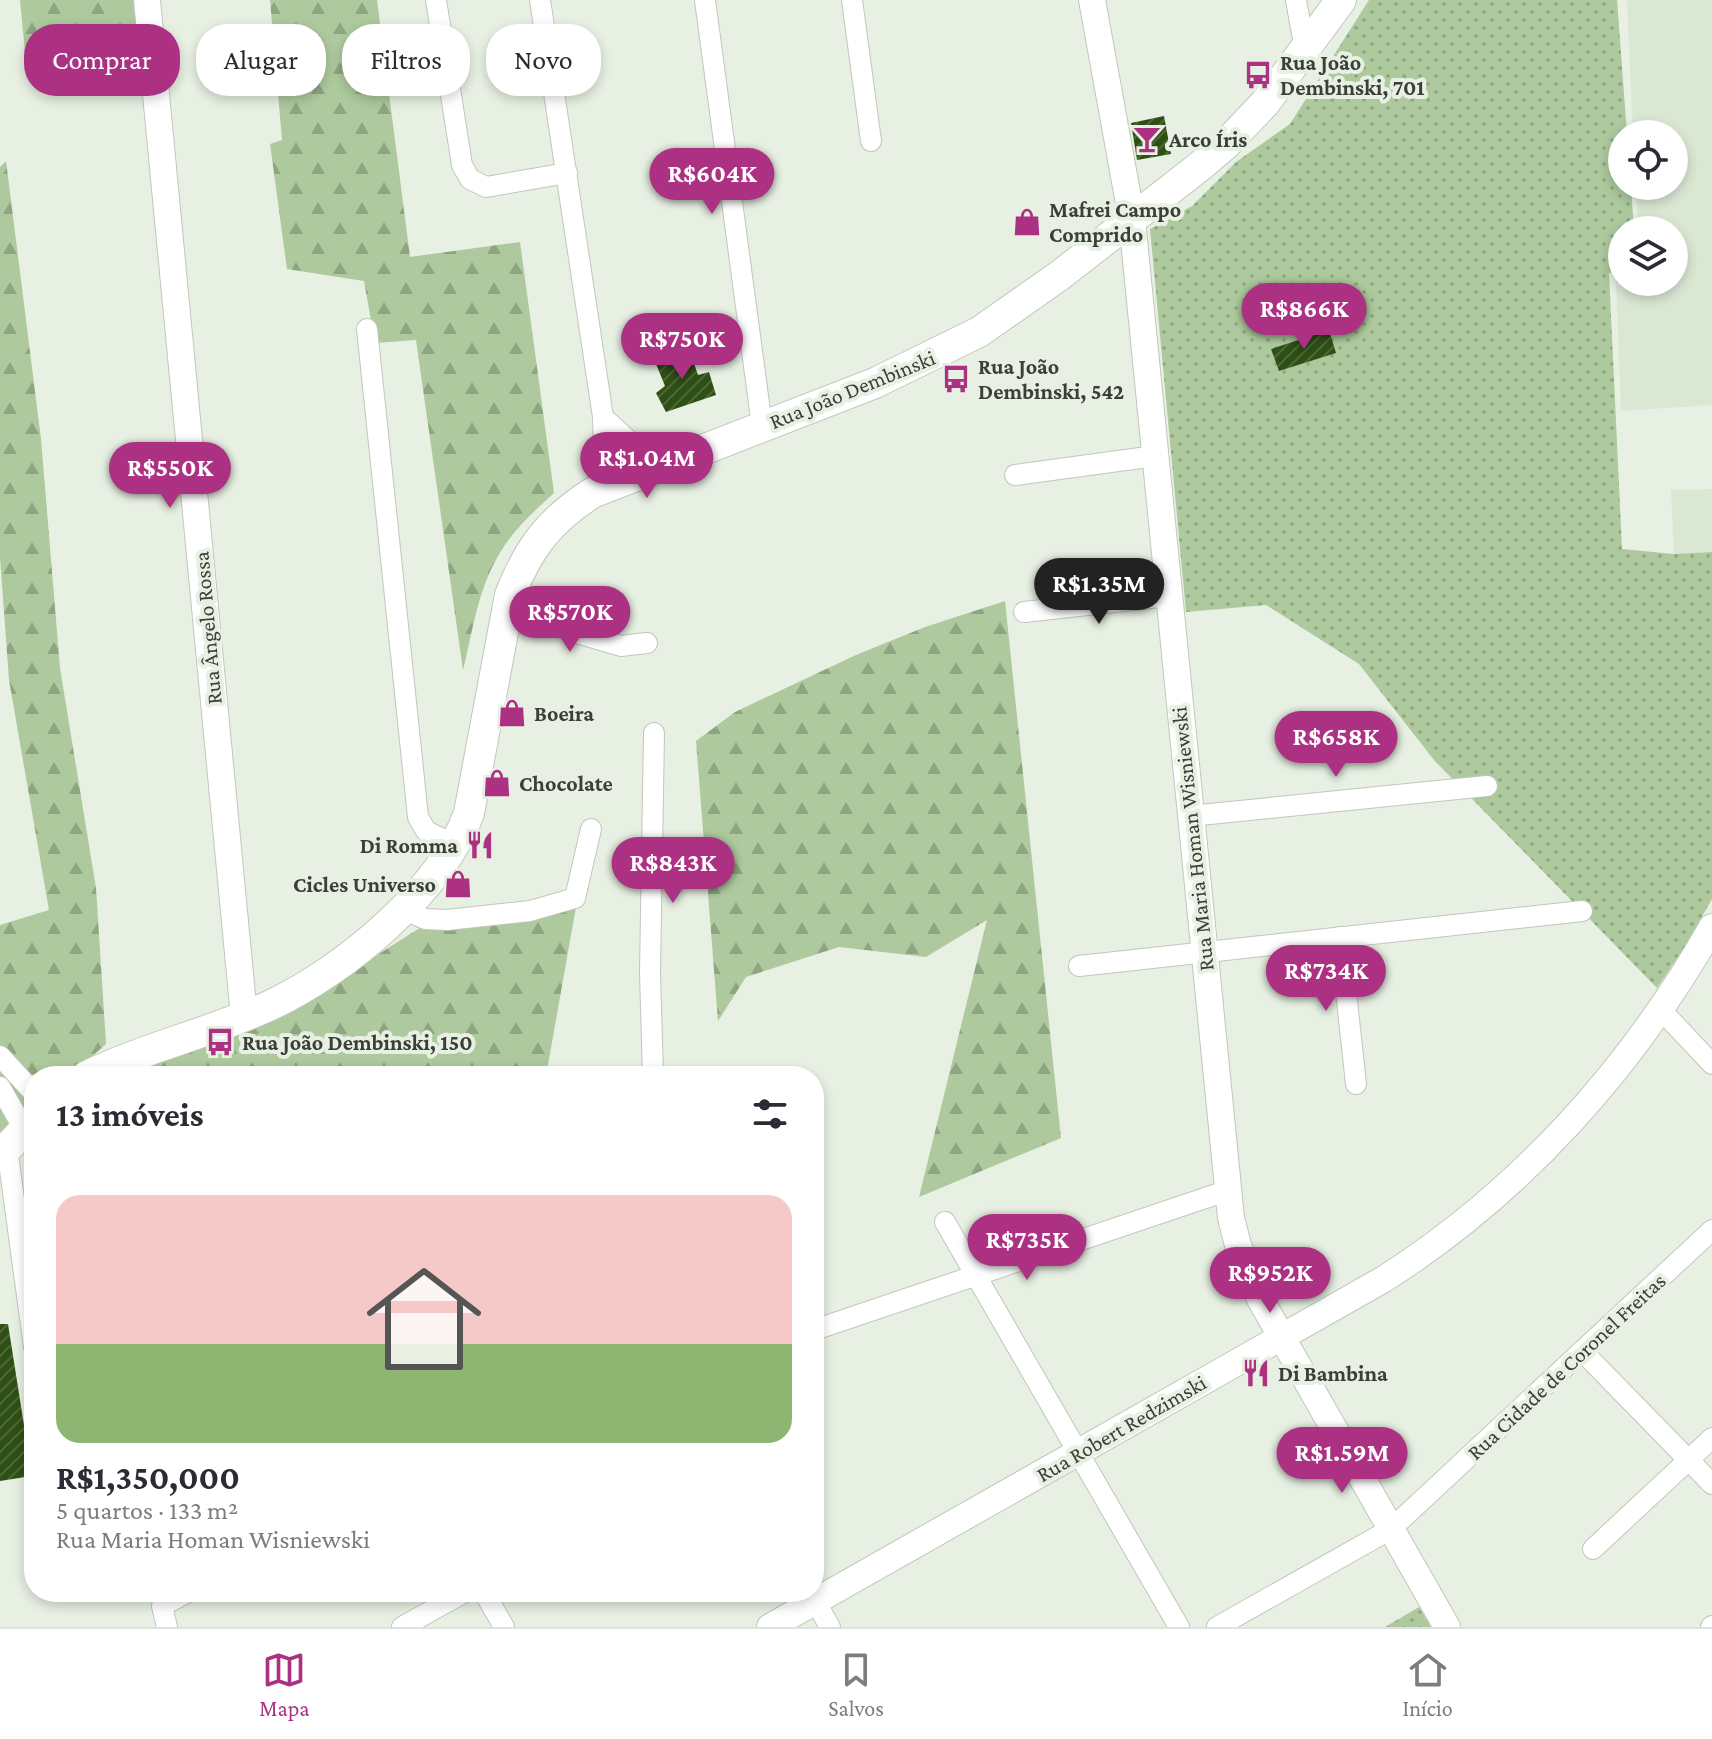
<!DOCTYPE html>
<html lang="pt">
<head>
<meta charset="utf-8">
<style>
	:root { --surface:#fff; --page:#f7f7f7; --text:#2b2b33; --muted:#7c7c81; --line:#e1e1e2; --accent:#ac3183 }
	body { margin:0; font-family:"Crimson Pro",serif; background:var(--page); color:var(--text); height:100vh; display:flex; flex-direction:column; font-size:30px; white-space:nowrap }
	* { box-sizing:border-box; margin:0 }
	p { font-size:26px; color:var(--muted) }
	.icon { flex:none; width:44px; height:44px; fill:none; stroke:currentColor; stroke-width:2; stroke-linecap:round; stroke-linejoin:round }
	.map { position:relative; flex:1; overflow:hidden }
	.details { position:absolute; left:24px; top:1066px; width:800px; height:536px; display:flex; flex-direction:column; background:var(--surface); border-radius:32px; box-shadow:0 4px 12px #0003 }
	.details>* { flex:none }
	.banner { position:absolute; left:24px; top:24px; width:800px; height:72px; display:flex; gap:16px }
	.buttons { position:absolute; left:1608px; top:120px; display:grid; gap:16px }
	.buttons a { display:grid; place-items:center; width:80px; height:80px; border-radius:50%; background:var(--surface); box-shadow:0 4px 12px #0003; font-size:40px }
	.price { position:absolute; translate:-50% -68px; padding:0 18px; border-radius:28px; background:var(--accent); color:#fff; font-size:26px; line-height:52px; filter:drop-shadow(0 2px 4px #0008) }
	.price::after { content:''; position:absolute; left:50%; top:48px; width:24px; height:18px; margin-left:-12px; background:inherit; clip-path:polygon(0 0,100% 0,50% 100%) }
	.price.current { background:#222; color:#fff }
	ul { padding:0; list-style:none }
	li { display:grid; align-content:center; gap:16px; height:424px; padding:0 32px }
	li+li { border-top:2px solid var(--line) }
	li span { display:grid; place-items:center; height:248px; border-radius:24px; color:#555 }
	li>.icon { margin-inline-start:auto }
	span .icon { width:144px; height:144px; fill:#fffc; stroke-width:1 }
	li b { font-size:34px }
	h2 { display:flex; justify-content:space-between; align-items:center; height:96px; padding:0 32px; font-size:34px }
	.chip { padding:0 28px; border-radius:32px; background:var(--surface); box-shadow:0 4px 12px #0003; font-size:28px; line-height:72px }
	.chip.current { background:var(--accent); color:#fff }
	.tabs { display:flex; justify-content:space-around; align-items:center; height:112px; border-top:2px solid var(--line); background:var(--surface); font-size:22px; color:var(--muted) }
	.tabs a { display:grid; justify-items:center; gap:4px }
	.tabs .current { color:var(--accent) }
	.map>svg:first-child { display:block }
	.built { fill:#dae8d3 }
	.forest { fill:url(#forest-firs) }
	.park { fill:url(#park-dots) }
	.building { fill:url(#building-hatch) }
	.lines { fill:none; stroke-linecap:round; stroke-linejoin:round }
	.minor-casing { stroke:#bfc8bb; stroke-width:22 }
	.tertiary-casing { stroke:#bfc8bb; stroke-width:28 }
	.secondary-casing { stroke:#bfc8bb; stroke-width:32 }
	.minor { stroke:#fff; stroke-width:20 }
	.tertiary { stroke:#fff; stroke-width:26 }
	.secondary { stroke:#fff; stroke-width:30 }
	.labels { text-anchor:middle; stroke-width:8; stroke-linejoin:round; paint-order:stroke }
	.poi-label { font-size:22px; font-weight:bold; fill:#3b3e39; stroke:#e7f0e2; text-anchor:start }
	.street-label { font-size:22px; fill:#3b3e39; stroke:#e7f0e2 }
</style>
</head>
<body>
<div class="map">
<svg width="1712" height="1627" viewBox="0 0 1712 1627">
	<defs>
		<pattern id="forest-firs" width="22" height="20" patternUnits="userSpaceOnUse" patternTransform="scale(2)"><rect width="22" height="20" fill="#adc99d"/><path d="M5 1l3.5 6h-7zM16 11l3.5 6h-7z" fill="#8ea581"/></pattern>
		<pattern id="park-dots" width="8" height="8" patternUnits="userSpaceOnUse" patternTransform="scale(2)"><rect width="8" height="8" fill="#adc99d"/><path d="M2 2h.1M6 6h.1" fill="none" stroke="#8ea581" stroke-width="1.8" stroke-linecap="round"/></pattern>
		<pattern id="building-hatch" width="6" height="6" patternUnits="userSpaceOnUse" patternTransform="scale(2)"><rect width="6" height="6" fill="#2f5014"/><path d="M-1 1l2-2M0 6l6-6M5 7l2-2" fill="none" stroke="#4d6737"/></pattern>
	</defs>
	<rect width="100%" height="100%" fill="#e7f0e2"/>
	<g class="built">
		<path d="M1627 0H1712V405L1621 411 1616 281 1674 282V230H1638L1636 186H1674V134H1633Z"/>
		<path d="M1712 489V552L1674 554 1671 490Z"/>
	</g>
	<g class="forest">
		<path d="M20 0H137L143 58 27 72Z"/>
		<path d="M270 0H377L410 257 520 242 554 493C532 513 511 532 497 558 478 590 472 634 463 670L416 340 375 343 364 281 287 269 270 144 282 140Z"/>
		<path d="M6 161 41 439 60 668 96 888 106 1044 70 1076H34V1107L0 1136V925L49 910 9 680 0 557V167Z"/>
		<path d="M1005 601 1061 1138 919 1197 987 920 926 957 839 947 746 977 718 1021 696 741 735 712 856 655 925 627Z"/>
		<path d="M576 907 546 1076H167L149 1062 355 969 426 924Z"/>
	</g>
	<g class="park">
		<path d="M1369 0H1617L1627 134H1622V186H1631L1634 230H1622V271L1609 273 1622 549 1674 554 1712 552V899L1684 948 1657 988 1434 760 1359 664 1266 605 1186 612 1150 229 1192 206 1236 162 1290 124Z"/>
		<path d="M1419 1607 1431 1627H1385Z"/>
	</g>
	<g class="building">
		<path d="M1164 116 1171 154 1137 160 1131 123Z"/>
		<path d="M1329 330 1336 353 1279 371 1271 349Z"/>
		<path d="M689 349 698 375 709 372 716 395 666 412 656 393 665 386 654 359Z"/>
		<path d="M0 1324H8L32 1476 0 1481Z"/>
	</g>
	<g class="lines">
		<defs>
			<g id="minor">
				<path d="M436 0 462 165 470 179 486 187 567 173"/>
				<path d="M540 0 603 417 604 451 617 483"/>
				<path d="M705 0 762 426"/>
				<path d="M852 0 871 141"/>
				<path d="M1296 0 1305 50"/>
				<path d="M367 329 418 817 426 831 455 845"/>
				<path d="M603 417 627 439 641 473"/>
				<path d="M1015 475 1155 456"/>
				<path d="M510 595 570 631 621 646 647 643"/>
				<path d="M1024 612 1168 596"/>
				<path d="M1190 816 1487 786"/>
				<path d="M403 909 425 919 447 920 530 911 575 898 591 829"/>
				<path d="M1340 937 1356 1084"/>
				<path d="M1079 966 1582 911"/>
				<path d="M1661 1010 1712 1064"/>
				<path d="M0 1056 34 1093"/>
				<path d="M653 1076 650 973 654 733"/>
				<path d="M0 1087 24 1129"/>
				<path d="M4 1142 7 1148 34 1347"/>
				<path d="M945 1222 1179 1627"/>
				<path d="M814 1330 1226 1191"/>
				<path d="M1582 1351 1712 1484"/>
				<path d="M1593 1549 1712 1438"/>
				<path d="M484 1592 504 1627"/>
				<path d="M810 1592 830 1627"/>
				<path d="M167 1627 162 1606 188 1592"/>
				<path d="M402 1627 465 1592"/>
				<path d="M1217 1627 1391 1529 1712 1230"/>
				<path d="M1711 1627 1712 1626"/>
			</g>
			<g id="tertiary">
				<path d="M147 0 244 1016"/>
				<path d="M1092 0 1132 220 1231 1218 1238 1245 1260 1299 1447 1627"/>
				<path d="M770 1627 1384 1279C1521 1192 1632 1068 1712 927"/>
			</g>
			<g id="secondary">
				<path d="M87 1076C146 1047 211 1033 271 1005 344 971 442 890 469 813L510 595C529 547 549 521 592 493L875 383 979 332 1059 276 1199 167 1227 143 1265 103 1341 0"/>
				<path d="M0 1156 34 1119"/>
			</g>
		</defs>
		<use href="#minor" class="minor-casing"/>
		<use href="#tertiary" class="tertiary-casing"/>
		<use href="#secondary" class="secondary-casing"/>
		<use href="#minor" class="minor"/>
		<use href="#tertiary" class="tertiary"/>
		<use href="#secondary" class="secondary"/>
	</g>
	<defs>
		<symbol id="bus-bare" viewBox="-9 -9 18 18"><path d="M-5-6H5V4H4V6H2V4H-2V6H-4V4H-5ZM-3.5-4V0h7V-4ZM-3.5 1.2v1.5H-2V1.2ZM2 1.2v1.5H3.5V1.2Z" fill="#ac3183" stroke="#e7f0e2" stroke-width="2.5" paint-order="stroke"/></symbol>
		<symbol id="bar-bare" viewBox="-9 -9 18 18"><path d="M-6-5H6L.8 .8V4.5H3.5V6h-7V4.5H-.8V.8Z" fill="#ac3183" stroke="#e7f0e2" stroke-width="2.5" paint-order="stroke"/></symbol>
		<symbol id="shop-bare" viewBox="-9 -9 18 18"><path d="M-5-2.5h2.3a2.7 3.5 0 0 1 5.4 0H5L5.5 6h-11ZM-1.5-2.5h3a1.5 2.3 0 0 0-3 0Z" fill="#ac3183" stroke="#e7f0e2" stroke-width="2.5" paint-order="stroke"/></symbol>
		<symbol id="restaurant-bare" viewBox="-9 -9 18 18"><path d="M-5-6h1v4h1v-4h1v4h1v-4h1v5L-1.5 .5V6h-2V.5L-5-1ZM5-6V6H3V1.5H1.5Q1.5-4 5-6Z" fill="#ac3183" stroke="#e7f0e2" stroke-width="2.5" paint-order="stroke"/></symbol>
	</defs>
	<g fill-rule="evenodd">
		<use href="#bus-bare" x="1238" y="55" width="40" height="40"/>
		<use href="#bar-bare" x="1127" y="119" width="40" height="40"/>
		<use href="#shop-bare" x="1007" y="202" width="40" height="40"/>
		<use href="#bus-bare" x="936" y="359" width="40" height="40"/>
		<use href="#shop-bare" x="492" y="693" width="40" height="40"/>
		<use href="#shop-bare" x="477" y="763" width="40" height="40"/>
		<use href="#restaurant-bare" x="460" y="825" width="40" height="40"/>
		<use href="#shop-bare" x="438" y="864" width="40" height="40"/>
		<use href="#bus-bare" x="200" y="1022" width="40" height="40"/>
		<use href="#restaurant-bare" x="1236" y="1353" width="40" height="40"/>
	</g>
	<g class="labels">
		<g class="poi-label">
			<text x="1280" y="70">Rua João<tspan x="1280" dy="25">Dembinski, 701</tspan></text>
			<text x="1169" y="147">Arco Íris</text>
			<text x="1049" y="217">Mafrei Campo<tspan x="1049" dy="25">Comprido</tspan></text>
			<text x="978" y="374">Rua João<tspan x="978" dy="25">Dembinski, 542</tspan></text>
			<text x="534" y="721">Boeira</text>
			<text x="519" y="791">Chocolate</text>
			<text x="458" y="853" text-anchor="end">Di Romma</text>
			<text x="436" y="892" text-anchor="end">Cicles Universo</text>
			<text x="242" y="1050">Rua João Dembinski, 150</text>
			<text x="1278" y="1381">Di Bambina</text>
		</g>
		<g class="street-label">
			<text transform="translate(852 389) rotate(-22)" y="8">Rua João Dembinski</text>
			<text transform="translate(207 628) rotate(-95)" y="8">Rua Ângelo Rossa</text>
			<text transform="translate(1192 839) rotate(-96)" y="8">Rua Maria Homan Wisniewski</text>
			<text transform="translate(1566 1366) rotate(-43)" y="8">Rua Cidade de Coronel Freitas</text>
			<text transform="translate(1121 1428) rotate(-30)" y="8">Rua Robert Redzimski</text>
		</g>
	</g>
</svg>
<div class="buttons">
<a><svg class="icon" aria-label="locate" viewBox="0 0 24 24"><circle cx="12" cy="12" r="6"/><path d="M12 2v4M12 18v4M2 12h4M18 12h4"/></svg></a>
<a><svg class="icon" aria-label="layers" viewBox="0 0 24 24"><path d="M12 4l9 5-9 5-9-5zM3 14l9 5 9-5"/></svg></a>
</div>
<b class="price" style="left:712px;top:216px">R$604K</b>
<b class="price" style="left:1304px;top:351px">R$866K</b>
<b class="price" style="left:682px;top:381px">R$750K</b>
<b class="price" style="left:647px;top:500px">R$1.04M</b>
<b class="price" style="left:170px;top:510px">R$550K</b>
<b class="price current" style="left:1099px;top:626px">R$1.35M</b>
<b class="price" style="left:570px;top:654px">R$570K</b>
<b class="price" style="left:1336px;top:779px">R$658K</b>
<b class="price" style="left:673px;top:905px">R$843K</b>
<b class="price" style="left:1326px;top:1013px">R$734K</b>
<b class="price" style="left:1027px;top:1282px">R$735K</b>
<b class="price" style="left:1270px;top:1315px">R$952K</b>
<b class="price" style="left:1342px;top:1495px">R$1.59M</b>
<div class="banner">
<a class="chip current">Comprar</a>
<a class="chip">Alugar</a>
<a class="chip">Filtros</a>
<a class="chip">Novo</a>
</div>
<section class="details">
<h2>13 imóveis<svg class="icon" aria-label="filters" viewBox="0 0 24 24"><path d="M4 7h16M4 17h16"/><circle cx="9" cy="7" r="2"/><circle cx="15" cy="17" r="2"/></svg></h2>
<ul>
<li><span style="background:linear-gradient(#f6c9c9 60%,#8fb573 0)"><svg class="icon" aria-label="home" viewBox="0 0 24 24"><path d="M3 11l9-7 9 7M6 9v11h12V9"/></svg></span><div><b>R$1,350,000</b><p>5 quartos · 133 m²</p><p>Rua Maria Homan Wisniewski</p></div></li>
</ul>
</section>
</div>
<nav class="tabs">
<a class="current"><svg class="icon" aria-label="map" viewBox="0 0 24 24"><path d="M3 6l6-2 6 2 6-2v14l-6 2-6-2-6 2zM9 4v14M15 6v14"/></svg>Mapa</a>
<a><svg class="icon" aria-label="saved" viewBox="0 0 24 24"><path d="M7 4h10v16l-5-4-5 4z"/></svg>Salvos</a>
<a><svg class="icon" aria-label="home" viewBox="0 0 24 24"><path d="M3 11l9-7 9 7M6 9v11h12V9"/></svg>Início</a>
</nav>
</body>
</html>
